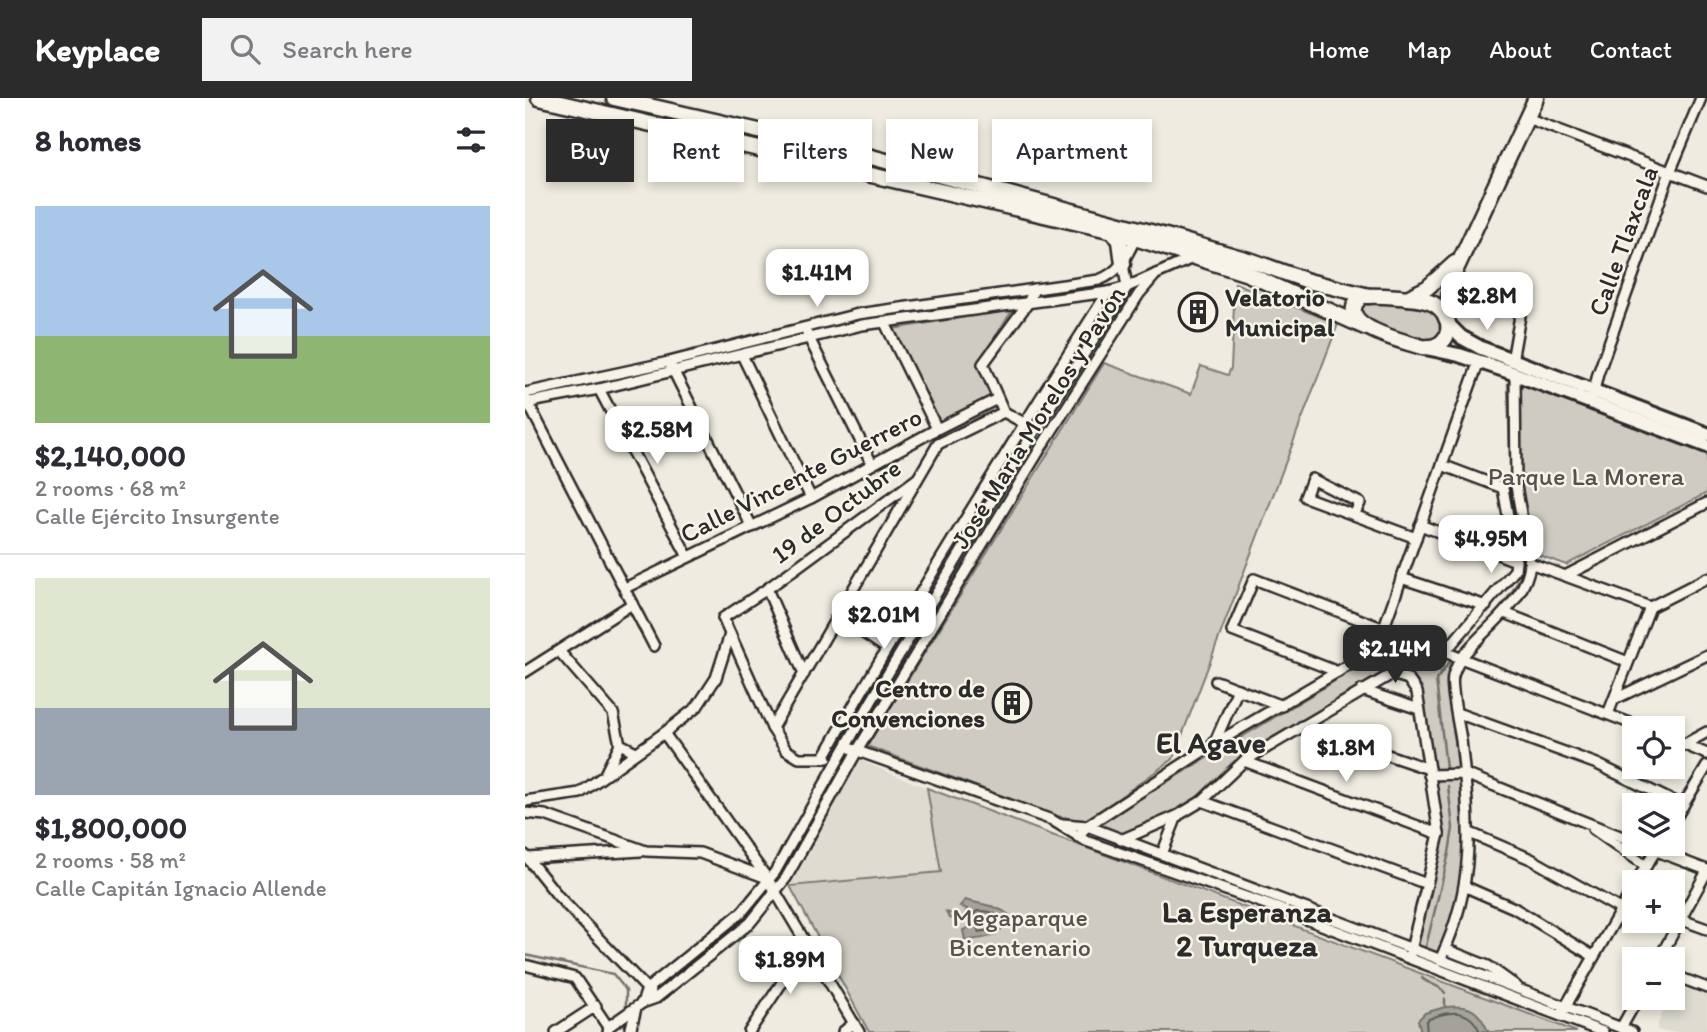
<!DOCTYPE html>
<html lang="en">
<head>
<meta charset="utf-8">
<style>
	:root { --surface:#fff; --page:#f2f2f3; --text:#2b2b33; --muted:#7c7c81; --line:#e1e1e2; --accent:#2b2b2b }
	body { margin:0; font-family:Itim,sans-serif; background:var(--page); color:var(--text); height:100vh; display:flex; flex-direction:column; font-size:26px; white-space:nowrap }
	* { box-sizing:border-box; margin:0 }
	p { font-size:23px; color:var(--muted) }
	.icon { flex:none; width:38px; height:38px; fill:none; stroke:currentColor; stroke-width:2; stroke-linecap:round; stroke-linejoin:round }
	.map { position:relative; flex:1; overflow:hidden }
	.panel { display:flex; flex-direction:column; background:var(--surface); width:525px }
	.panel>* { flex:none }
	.top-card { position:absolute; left:21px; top:21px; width:665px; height:63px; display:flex; gap:14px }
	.controls { position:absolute; left:1097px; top:618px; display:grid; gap:14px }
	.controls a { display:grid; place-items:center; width:63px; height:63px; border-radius:0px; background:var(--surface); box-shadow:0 4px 10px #0003; font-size:35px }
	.price { position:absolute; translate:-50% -60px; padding:0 16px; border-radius:14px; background:#fff; color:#222; font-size:23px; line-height:46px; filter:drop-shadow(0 2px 4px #0008) }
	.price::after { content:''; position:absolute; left:50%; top:42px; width:21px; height:16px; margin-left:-10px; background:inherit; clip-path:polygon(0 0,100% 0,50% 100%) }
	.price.selected { background:var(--accent); color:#fff }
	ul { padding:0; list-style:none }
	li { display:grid; align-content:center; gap:14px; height:371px; padding:0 35px }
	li+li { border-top:2px solid var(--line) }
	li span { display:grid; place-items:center; height:217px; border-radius:0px; color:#555 }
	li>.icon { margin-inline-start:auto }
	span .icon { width:126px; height:126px; fill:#fffc; stroke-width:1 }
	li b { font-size:30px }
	h2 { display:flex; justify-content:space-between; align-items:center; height:84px; padding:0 35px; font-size:30px }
	.tag { padding:0 24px; border-radius:0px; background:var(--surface); box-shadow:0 4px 10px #0003; font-size:24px; line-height:63px }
	.tag.selected { background:var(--accent); color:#fff }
	header { display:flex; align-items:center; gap:42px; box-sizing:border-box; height:98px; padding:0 35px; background:var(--accent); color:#fff }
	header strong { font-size:33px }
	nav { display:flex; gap:38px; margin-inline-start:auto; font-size:24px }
	.search { width:490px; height:63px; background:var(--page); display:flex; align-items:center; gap:18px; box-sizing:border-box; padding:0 24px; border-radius:0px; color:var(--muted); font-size:26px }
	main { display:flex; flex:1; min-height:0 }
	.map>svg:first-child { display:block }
	.built { fill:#dedbd1 }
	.green { fill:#cfcbc2; stroke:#7d7b76; stroke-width:2 }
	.water { fill:#a4a29a; stroke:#74726e; stroke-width:2 }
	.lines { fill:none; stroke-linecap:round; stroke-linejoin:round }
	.shore { stroke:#5b5b57; stroke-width:2 }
	.stream { stroke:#74726e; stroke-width:2.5 }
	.street-casing { stroke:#2b2b2b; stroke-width:14 }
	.secondary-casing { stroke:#2b2b2b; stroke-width:18 }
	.primary-casing { stroke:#2b2b2b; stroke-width:19 }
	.street { stroke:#f7f3e8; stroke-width:9 }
	.secondary { stroke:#f7f3e8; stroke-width:12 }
	.primary { stroke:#f7f3e8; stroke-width:14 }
	.labels { text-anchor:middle; stroke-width:5; stroke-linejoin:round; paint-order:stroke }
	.street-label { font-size:26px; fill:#2b2b2b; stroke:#f7f3e8 }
	.poi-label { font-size:26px; font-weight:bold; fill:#2b2b2b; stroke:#f7f3e8; text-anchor:start }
	.park-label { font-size:26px; fill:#545351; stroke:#f7f3e8 }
	.quarter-label { font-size:30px; font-weight:bold; fill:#2b2b2b; stroke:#f7f3e8 }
</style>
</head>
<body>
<header>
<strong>Keyplace</strong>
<div class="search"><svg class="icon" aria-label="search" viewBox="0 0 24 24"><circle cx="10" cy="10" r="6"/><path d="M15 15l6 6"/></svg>Search here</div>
<nav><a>Home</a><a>Map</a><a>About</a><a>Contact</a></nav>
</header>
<main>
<section class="panel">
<h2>8 homes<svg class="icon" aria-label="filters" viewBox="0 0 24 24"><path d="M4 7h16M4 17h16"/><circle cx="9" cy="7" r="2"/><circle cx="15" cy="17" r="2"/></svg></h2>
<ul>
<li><span style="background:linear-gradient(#a9c7e8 60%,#8fb573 0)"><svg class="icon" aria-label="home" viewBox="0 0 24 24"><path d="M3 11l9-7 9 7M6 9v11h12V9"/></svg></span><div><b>$2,140,000</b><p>2 rooms · 68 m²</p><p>Calle Ejército Insurgente</p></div></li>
<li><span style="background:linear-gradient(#dfe7d0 60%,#9aa5b1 0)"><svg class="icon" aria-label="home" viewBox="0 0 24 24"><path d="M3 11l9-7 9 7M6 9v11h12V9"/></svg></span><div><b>$1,800,000</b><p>2 rooms · 58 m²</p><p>Calle Capitán Ignacio Allende</p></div></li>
</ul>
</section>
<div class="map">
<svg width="1182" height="934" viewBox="0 0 1182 934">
	<rect width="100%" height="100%" fill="#efebe0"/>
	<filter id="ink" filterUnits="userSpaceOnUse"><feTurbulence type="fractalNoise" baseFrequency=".0143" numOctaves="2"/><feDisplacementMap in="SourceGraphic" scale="14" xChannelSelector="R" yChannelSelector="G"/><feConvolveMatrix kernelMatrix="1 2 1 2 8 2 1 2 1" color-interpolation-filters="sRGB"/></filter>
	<g filter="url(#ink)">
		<g class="built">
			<path d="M334 662 402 690 416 774 265 788Z"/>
			<path d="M1150 882 1182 894V934H1139L1131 931 1143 900H1148Z"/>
		</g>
		<g class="green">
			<path d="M710 185 813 226 648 661 562 723 532 718 342 648 579 265 666 296 676 268 703 277 706 270Z"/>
			<path d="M837 200 906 208 919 229C916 234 913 239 907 241 892 247 848 225 835 215Z"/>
			<path d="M488 211 453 266 467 300 413 326 368 231Z"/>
			<path d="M990 276 1182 348V395L1041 467 1003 453 991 388Z"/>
			<path d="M861 536 931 563 923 580 941 735 936 790 913 856 892 848 919 738 897 592C889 575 880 568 860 573L708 664 661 710 596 737 569 728 853 557 859 547Z"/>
			<path d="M402 690 1052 934H344L265 788 416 774Z"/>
		</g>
		<g class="water">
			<path d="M440 802C456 807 470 806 484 817 478 839 460 841 440 842L438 832 445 829 444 824 424 820 421 814 439 819 442 811 435 808Z"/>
			<path d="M920 909C944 907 953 910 963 933L896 934 893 922 900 915Z"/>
		</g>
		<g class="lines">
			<g class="shore">
				<path d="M452 813C460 813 473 813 475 823L465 832 454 834 448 817Z"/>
				<path d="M902 934 901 924 904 921C925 912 945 910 955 934"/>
			</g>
			<g class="stream">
				<path d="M932 556C954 533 994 497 999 465L986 390 983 285"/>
				<path d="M921 670 911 582 927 561"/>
				<path d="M901 848 924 755 928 730 923 688"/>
				<path d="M0 857 88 876 101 892V914"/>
				<path d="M897 880C904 887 914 886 920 895"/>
				<path d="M920 901V909"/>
				<path d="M99 934 100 921"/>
			</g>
			<defs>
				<g id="street">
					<path d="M1002 20 1182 88"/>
					<path d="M359 223 412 331"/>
					<path d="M282 236 347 366"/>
					<path d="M217 257 286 400"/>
					<path d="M987 263 998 201"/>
					<path d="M146 268 227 429"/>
					<path d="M74 291 163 459"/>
					<path d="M0 295 144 264 333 216 574 182C595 174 601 160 610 141"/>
					<path d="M1068 297 1073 276 1145 74 1176 0"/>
					<path d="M1 301 129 548"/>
					<path d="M0 305 74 291 337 227 583 194 602 189 670 159"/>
					<path d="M479 314 458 266 503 205 509 191"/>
					<path d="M479 314 499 325"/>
					<path d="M917 367 978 390 991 463 990 472 919 555"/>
					<path d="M829 417 835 405 787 381 780 399 891 440"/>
					<path d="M895 427 991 463"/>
					<path d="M1005 465 1125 509"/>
					<path d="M1040 478 1182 405"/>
					<path d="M876 480 961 508"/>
					<path d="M100 490 286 400 412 331 472 301"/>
					<path d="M242 491 279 576"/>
					<path d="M980 515 1103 564"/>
					<path d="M313 518 361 550"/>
					<path d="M34 553 88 615 95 646 111 654"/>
					<path d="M0 574 107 506"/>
					<path d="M813 574 707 533 729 481 1118 630"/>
					<path d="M691 583 757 608"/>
					<path d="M837 592 894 611"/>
					<path d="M1090 601 1182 557"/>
					<path d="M932 615 1072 666 1158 708"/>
					<path d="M1083 616 1125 509 1182 480"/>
					<path d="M777 628 904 671"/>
					<path d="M247 630 413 346 479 314"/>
					<path d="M139 635 244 783 334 934"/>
					<path d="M1148 642 1182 656"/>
					<path d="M689 646 713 591"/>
					<path d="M1158 647 1182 634"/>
					<path d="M327 651 527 722 561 743 752 810 1078 934"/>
					<path d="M299 659C389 501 485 347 583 194"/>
					<path d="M302 660H274L261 652 247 630 198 520 242 491 392 381"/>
					<path d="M719 663 914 736"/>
					<path d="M80 676 95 646"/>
					<path d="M904 677 940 676 1110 744"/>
					<path d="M0 703 55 695 139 635 172 609 191 580 205 536"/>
					<path d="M677 703 902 786"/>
					<path d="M0 715 20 717 121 753 175 755 242 780"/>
					<path d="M1148 724 1182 668"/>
					<path d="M538 726 562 728 1107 934"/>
					<path d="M1068 731 1121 768"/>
					<path d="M945 735 1006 761 1095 811"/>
					<path d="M553 739 562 728 689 646 836 560 848 549 858 532 954 263"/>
					<path d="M596 742 652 718 677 703 719 663 867 576 883 581 892 594 914 736 884 860"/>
					<path d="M1113 746 1182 772"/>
					<path d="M637 756 652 718"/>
					<path d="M0 757 33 798 126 895"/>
					<path d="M2 760 116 753"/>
					<path d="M1111 784 1135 746"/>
					<path d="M941 789 989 810 1068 858"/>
					<path d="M1157 822 1182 831"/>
					<path d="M920 851 963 868 991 888"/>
					<path d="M1134 861 1182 773"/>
					<path d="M915 862C952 785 945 724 936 642 934 628 925 589 928 578 937 541 1001 513 1005 465L991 388 990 276"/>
					<path d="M0 867 50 880 83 929"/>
					<path d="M1148 877 1182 890"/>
					<path d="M117 905 122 891 217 814 250 774 347 602 505 340 602 189 598 166"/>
					<path d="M1038 913 1110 787"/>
					<path d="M1096 930 1113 900"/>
					<path d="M31 934 71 908"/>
					<path d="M82 934 83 929 117 905 131 900 225 825 261 780 332 653 517 348 614 196 631 176"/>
					<path d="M105 934 111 910"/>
					<path d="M224 934 282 847"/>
					<path d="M318 934 329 925"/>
				</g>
				<g id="secondary">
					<path d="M923 226 936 239 956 250 1182 336"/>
					<path d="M901 250 934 257 982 273 1182 348"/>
				</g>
				<g id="primary">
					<path d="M14 0 588 133 723 176 840 229"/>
					<path d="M89 0 335 56 648 140 727 163 783 183 844 198"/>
					<path d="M588 133 595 143 598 166"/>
					<path d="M837 198C853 197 896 199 909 206 932 220 927 252 897 249 879 243 804 227 837 198Z"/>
					<path d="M882 200 902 190 930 165"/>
					<path d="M921 220 927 180 1011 0"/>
				</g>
			</defs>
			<use href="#street" class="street-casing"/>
			<use href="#secondary" class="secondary-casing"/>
			<use href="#primary" class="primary-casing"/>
			<use href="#street" class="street"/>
			<use href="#secondary" class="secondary"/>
			<use href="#primary" class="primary"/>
		</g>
	</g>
	<defs>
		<symbol id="building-ring" viewBox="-11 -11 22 22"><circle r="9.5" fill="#f7f3e8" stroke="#2b2b2b" stroke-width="1.5"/><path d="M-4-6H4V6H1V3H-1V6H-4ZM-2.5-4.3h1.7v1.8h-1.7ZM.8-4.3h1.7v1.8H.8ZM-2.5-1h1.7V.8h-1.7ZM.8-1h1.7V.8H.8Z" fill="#2b2b2b"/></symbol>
	</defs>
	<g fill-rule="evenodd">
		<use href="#building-ring" x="651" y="192" width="44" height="44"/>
		<use href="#building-ring" x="465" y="583" width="44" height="44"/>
	</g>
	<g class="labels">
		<g class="street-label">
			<text transform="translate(1098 143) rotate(-70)" y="9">Calle Tlaxcala</text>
			<text transform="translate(513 319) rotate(-58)" y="9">José María Morelos y Pavón</text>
			<text transform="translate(276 377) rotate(-27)" y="9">Calle Vincente Guerrero</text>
			<text transform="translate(311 413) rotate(-37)" y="9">19 de Octubre</text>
		</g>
		<g class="poi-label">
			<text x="700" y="208">Velatorio<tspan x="700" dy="30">Municipal</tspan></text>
			<text x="460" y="599" text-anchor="end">Centro de<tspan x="460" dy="30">Convenciones</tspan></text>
		</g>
		<g class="park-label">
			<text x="1061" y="387">Parque La Morera</text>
			<text x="495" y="828">Megaparque<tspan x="495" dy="30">Bicentenario</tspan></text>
		</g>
		<g class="quarter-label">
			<text x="686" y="655">El Agave</text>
			<text x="722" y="824">La Esperanza<tspan x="722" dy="34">2 Turqueza</tspan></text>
		</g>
	</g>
</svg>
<div class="controls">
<a><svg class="icon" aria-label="locate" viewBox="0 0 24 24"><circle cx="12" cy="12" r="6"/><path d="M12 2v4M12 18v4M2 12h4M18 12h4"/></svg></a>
<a><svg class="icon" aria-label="layers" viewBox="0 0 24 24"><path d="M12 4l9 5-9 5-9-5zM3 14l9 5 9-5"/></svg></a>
<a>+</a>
<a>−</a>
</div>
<b class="price" style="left:292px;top:211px">$1.41M</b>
<b class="price" style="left:962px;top:234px">$2.8M</b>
<b class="price" style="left:132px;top:368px">$2.58M</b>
<b class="price" style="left:966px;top:477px">$4.95M</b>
<b class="price" style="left:359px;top:553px">$2.01M</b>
<b class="price selected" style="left:870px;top:587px">$2.14M</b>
<b class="price" style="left:821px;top:686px">$1.8M</b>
<b class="price" style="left:265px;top:898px">$1.89M</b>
<div class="top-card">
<a class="tag selected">Buy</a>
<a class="tag">Rent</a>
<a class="tag">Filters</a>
<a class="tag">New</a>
<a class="tag">Apartment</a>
</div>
</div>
</main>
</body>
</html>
